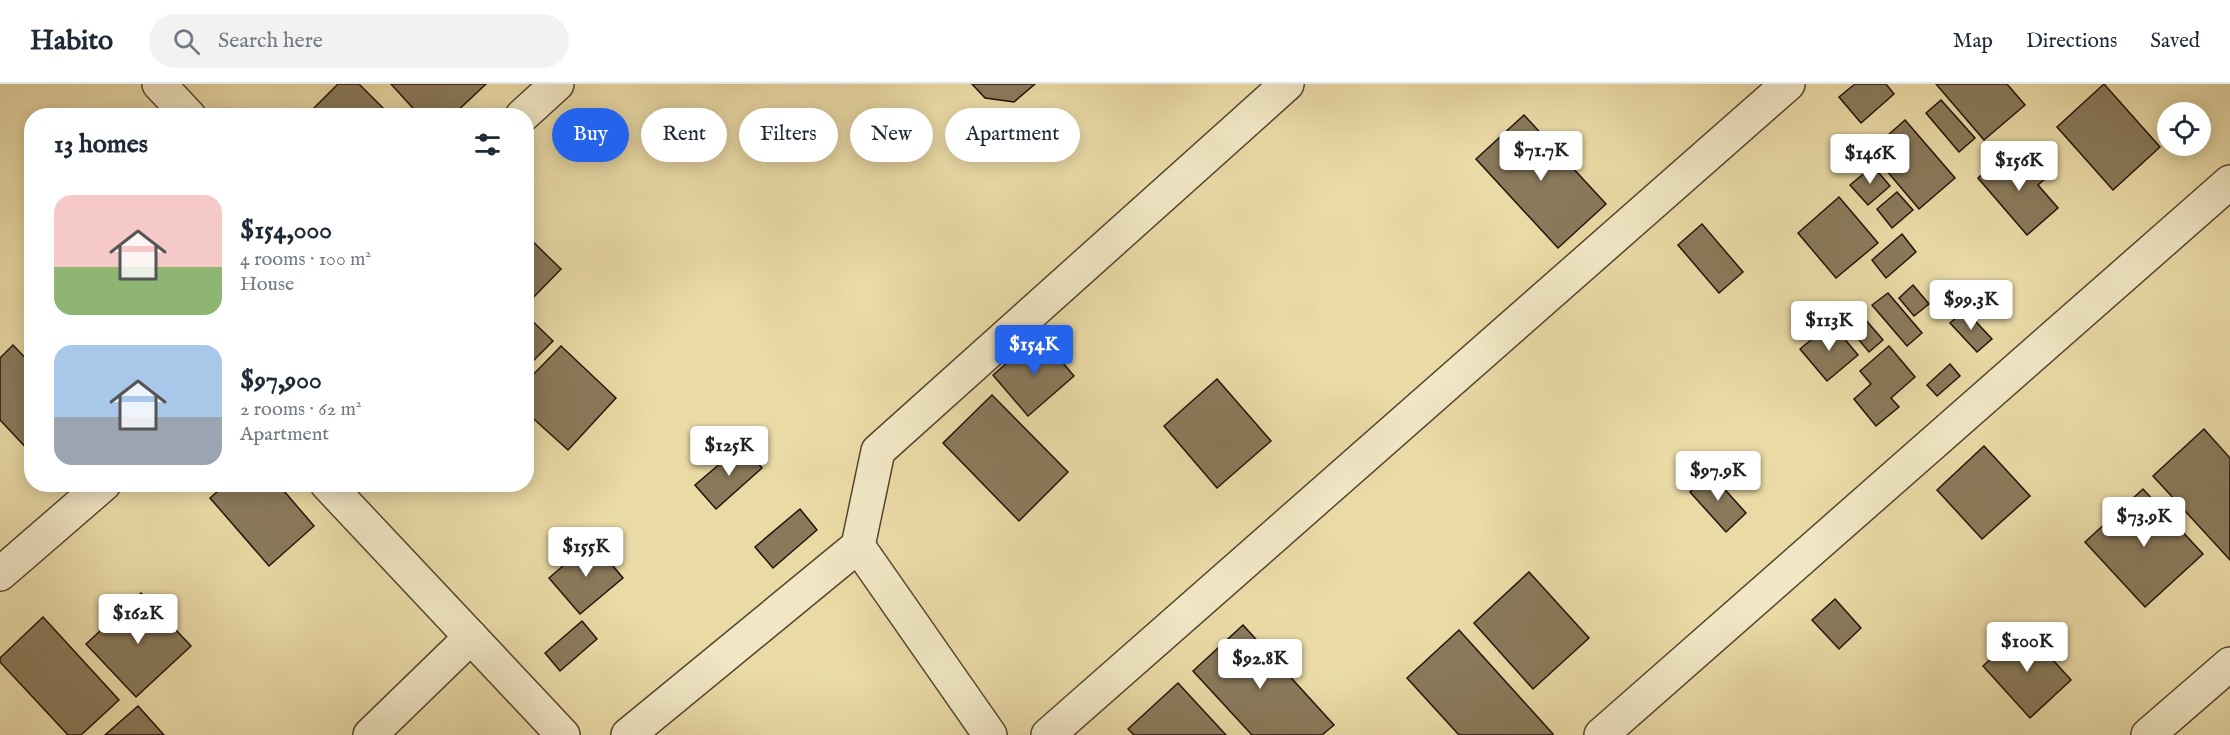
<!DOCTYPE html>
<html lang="en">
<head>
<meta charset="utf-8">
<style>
	:root { --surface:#fff; --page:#f2f2f3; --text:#1f2937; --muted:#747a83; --line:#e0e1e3; --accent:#2563eb }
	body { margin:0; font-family:"IM FELL English",serif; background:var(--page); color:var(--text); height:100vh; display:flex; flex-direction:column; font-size:22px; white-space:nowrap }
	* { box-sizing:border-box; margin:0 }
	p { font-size:20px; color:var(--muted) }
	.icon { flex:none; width:33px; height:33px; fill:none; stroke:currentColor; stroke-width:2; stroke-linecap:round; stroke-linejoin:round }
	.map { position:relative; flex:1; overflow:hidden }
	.side { position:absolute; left:24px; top:24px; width:510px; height:384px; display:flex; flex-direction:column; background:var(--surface); border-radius:24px; box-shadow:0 3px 15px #0003 }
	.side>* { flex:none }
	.guide { position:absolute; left:552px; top:24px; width:570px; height:54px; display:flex; gap:12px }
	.tools { position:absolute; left:2157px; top:18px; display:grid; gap:12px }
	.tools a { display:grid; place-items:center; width:54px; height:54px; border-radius:50%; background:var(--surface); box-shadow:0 3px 15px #0003; font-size:30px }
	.price { position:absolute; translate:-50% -51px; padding:0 14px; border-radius:6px; background:#fff; color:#222; font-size:20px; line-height:39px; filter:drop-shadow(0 2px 3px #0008) }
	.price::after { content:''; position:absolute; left:50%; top:36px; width:18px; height:14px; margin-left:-9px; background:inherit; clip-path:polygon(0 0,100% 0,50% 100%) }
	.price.on { background:var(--accent); color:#fff }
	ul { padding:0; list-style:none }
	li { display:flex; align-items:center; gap:18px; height:150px; padding:0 30px }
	li span { display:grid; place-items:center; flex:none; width:168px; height:120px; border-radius:18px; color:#555 }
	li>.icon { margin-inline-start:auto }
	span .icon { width:72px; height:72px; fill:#fffc; stroke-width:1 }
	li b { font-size:26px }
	h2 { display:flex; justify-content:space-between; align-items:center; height:72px; padding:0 30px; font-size:26px }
	.chip { padding:0 21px; border-radius:27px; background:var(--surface); box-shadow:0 3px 15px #0003; font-size:21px; line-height:54px }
	.chip.on { background:var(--accent); color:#fff }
	header { display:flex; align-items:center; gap:36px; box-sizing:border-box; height:84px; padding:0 30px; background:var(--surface); border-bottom:2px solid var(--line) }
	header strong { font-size:28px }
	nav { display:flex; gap:33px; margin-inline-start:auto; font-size:21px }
	.search { width:420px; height:54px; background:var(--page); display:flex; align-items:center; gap:15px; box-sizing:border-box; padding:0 21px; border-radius:33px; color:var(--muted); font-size:22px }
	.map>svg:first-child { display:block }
	.building { fill:#8a7a5b; stroke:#221309; stroke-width:1.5 }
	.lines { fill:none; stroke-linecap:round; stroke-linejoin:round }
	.minor-casing { stroke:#544530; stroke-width:36 }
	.minor { stroke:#f1e7c5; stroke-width:33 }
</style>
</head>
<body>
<header>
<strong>Habito</strong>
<div class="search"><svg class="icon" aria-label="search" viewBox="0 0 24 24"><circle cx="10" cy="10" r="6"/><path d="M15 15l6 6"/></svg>Search here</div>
<nav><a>Map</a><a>Directions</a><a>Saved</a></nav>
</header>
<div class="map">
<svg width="2230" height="651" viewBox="0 0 2230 651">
	<rect width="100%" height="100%" fill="#eadaa6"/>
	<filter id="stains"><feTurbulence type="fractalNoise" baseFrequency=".00333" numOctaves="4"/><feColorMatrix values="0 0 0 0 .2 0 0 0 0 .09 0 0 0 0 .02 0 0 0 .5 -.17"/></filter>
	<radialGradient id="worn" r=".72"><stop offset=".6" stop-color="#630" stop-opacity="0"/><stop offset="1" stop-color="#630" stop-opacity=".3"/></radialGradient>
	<g class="building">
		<path d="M338 0H359L391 32H306Z"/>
		<path d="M391 0H486L452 32H420Z"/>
		<path d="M972 0H1035L1014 18 985 14Z"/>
		<path d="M1855 0H1886L1894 10 1861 39 1839 13Z"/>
		<path d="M1936 0H2007L2025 21 1984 56Z"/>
		<path d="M2104 0 2160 63 2113 106 2057 43Z"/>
		<path d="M1941 16 1975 54 1959 68 1926 29Z"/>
		<path d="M1524 31 1606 120 1558 164 1476 75Z"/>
		<path d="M1905 36 1955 94 1919 125 1870 67Z"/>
		<path d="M2009 67 2023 83 2031 77 2046 94 2038 101 2058 124 2027 151 1978 94Z"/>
		<path d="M1873 82 1890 102 1868 121 1850 101Z"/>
		<path d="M1897 108 1913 126 1892 144 1877 125Z"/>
		<path d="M1839 113 1878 159 1836 194 1798 149Z"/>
		<path d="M1702 140 1743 188 1719 209 1678 161Z"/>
		<path d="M1902 150 1916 168 1886 194 1872 176Z"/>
		<path d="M527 152 561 185 527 220 526 219Z"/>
		<path d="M1913 201 1929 220 1914 232 1899 214Z"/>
		<path d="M1888 209 1922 249 1907 262 1872 221Z"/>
		<path d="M1852 220 1883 256 1869 268 1838 231Z"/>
		<path d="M1965 226 1992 255 1977 268 1950 239Z"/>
		<path d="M526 231 553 257 526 284Z"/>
		<path d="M1831 239 1858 271 1827 297 1800 265Z"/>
		<path d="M1039 251 1074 292 1028 332 993 291Z"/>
		<path d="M13 261 32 281V370L0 336V274Z"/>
		<path d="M561 262 616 314 568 366 526 328V298Z"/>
		<path d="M1889 262 1915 293 1891 314 1899 323 1876 342 1854 315 1871 300 1860 287Z"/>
		<path d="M1950 280 1960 292 1937 312 1927 301Z"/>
		<path d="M1217 295 1271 357 1217 404 1164 342Z"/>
		<path d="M992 311 1068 388 1019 437 943 359Z"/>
		<path d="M2204 345 2230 374V476L2153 392Z"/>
		<path d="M742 361 762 384 716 425 695 401Z"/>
		<path d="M1984 362 2030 412 1982 455 1937 406Z"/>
		<path d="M1710 389 1746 429 1726 448 1690 408Z"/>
		<path d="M226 400H278L314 442 269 482 210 414Z"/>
		<path d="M2143 405 2203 470 2145 523 2085 458Z"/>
		<path d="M800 425 817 446 773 484 755 463Z"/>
		<path d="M592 457 623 494 580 530 549 494Z"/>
		<path d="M1529 488 1589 554 1533 605 1474 539Z"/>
		<path d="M141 509 191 562 136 613 86 560Z"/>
		<path d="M1835 515 1861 544 1839 565 1812 536Z"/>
		<path d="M43 533 119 616 81 651H68L0 578V574Z"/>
		<path d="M582 537 597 555 560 587 545 569Z"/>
		<path d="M1243 541 1334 641 1322 651H1252L1193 587Z"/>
		<path d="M2024 544 2071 596 2030 634 1983 582Z"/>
		<path d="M1459 546 1553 650 1552 651H1459L1407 594Z"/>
		<path d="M1178 599 1226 651H1134L1128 645Z"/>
		<path d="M138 622 164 651H105Z"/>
	</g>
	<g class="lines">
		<defs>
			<g id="minor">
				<path d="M159 0 189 32"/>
				<path d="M522 32 557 0"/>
				<path d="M327 400 563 651"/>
				<path d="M858 462 990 651"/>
				<path d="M0 490 104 400"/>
				<path d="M370 651 471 553"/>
				<path d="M628 651 858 462 878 367 1287 0"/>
				<path d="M1048 651 1788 0"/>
				<path d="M1601 651 2230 98"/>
				<path d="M2148 651 2230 580"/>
			</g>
		</defs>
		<use href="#minor" class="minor-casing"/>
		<use href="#minor" class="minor"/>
	</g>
	<rect width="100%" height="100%" filter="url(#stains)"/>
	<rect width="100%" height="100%" fill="url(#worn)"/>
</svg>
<div class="tools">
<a><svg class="icon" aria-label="locate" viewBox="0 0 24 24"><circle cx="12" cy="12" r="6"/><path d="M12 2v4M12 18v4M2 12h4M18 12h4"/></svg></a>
</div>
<b class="price" style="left:1541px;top:98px">$71.7K</b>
<b class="price" style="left:1870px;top:101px">$146K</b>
<b class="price" style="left:2019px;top:108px">$156K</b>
<b class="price" style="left:1971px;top:247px">$99.3K</b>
<b class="price" style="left:1829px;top:268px">$113K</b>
<b class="price on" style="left:1034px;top:292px">$154K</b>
<b class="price" style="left:729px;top:393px">$125K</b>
<b class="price" style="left:1718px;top:418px">$97.9K</b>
<b class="price" style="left:2144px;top:464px">$73.9K</b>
<b class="price" style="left:586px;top:494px">$155K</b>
<b class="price" style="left:138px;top:561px">$162K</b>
<b class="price" style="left:2027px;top:589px">$100K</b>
<b class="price" style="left:1260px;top:606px">$92.8K</b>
<div class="guide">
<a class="chip on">Buy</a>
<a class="chip">Rent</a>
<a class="chip">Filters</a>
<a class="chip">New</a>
<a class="chip">Apartment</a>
</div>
<section class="side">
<h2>13 homes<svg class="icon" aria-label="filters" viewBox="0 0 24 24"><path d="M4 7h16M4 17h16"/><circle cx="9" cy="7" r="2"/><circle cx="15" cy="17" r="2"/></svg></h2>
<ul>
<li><span style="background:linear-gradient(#f6c9c9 60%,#8fb573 0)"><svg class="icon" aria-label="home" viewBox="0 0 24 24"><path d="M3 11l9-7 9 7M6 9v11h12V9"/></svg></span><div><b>$154,000</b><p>4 rooms · 100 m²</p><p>House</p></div></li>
<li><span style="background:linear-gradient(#a9c7e8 60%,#9aa5b1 0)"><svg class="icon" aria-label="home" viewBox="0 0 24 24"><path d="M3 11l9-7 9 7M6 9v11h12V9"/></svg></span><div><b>$97,900</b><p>2 rooms · 62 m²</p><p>Apartment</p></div></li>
</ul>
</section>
</div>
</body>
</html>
